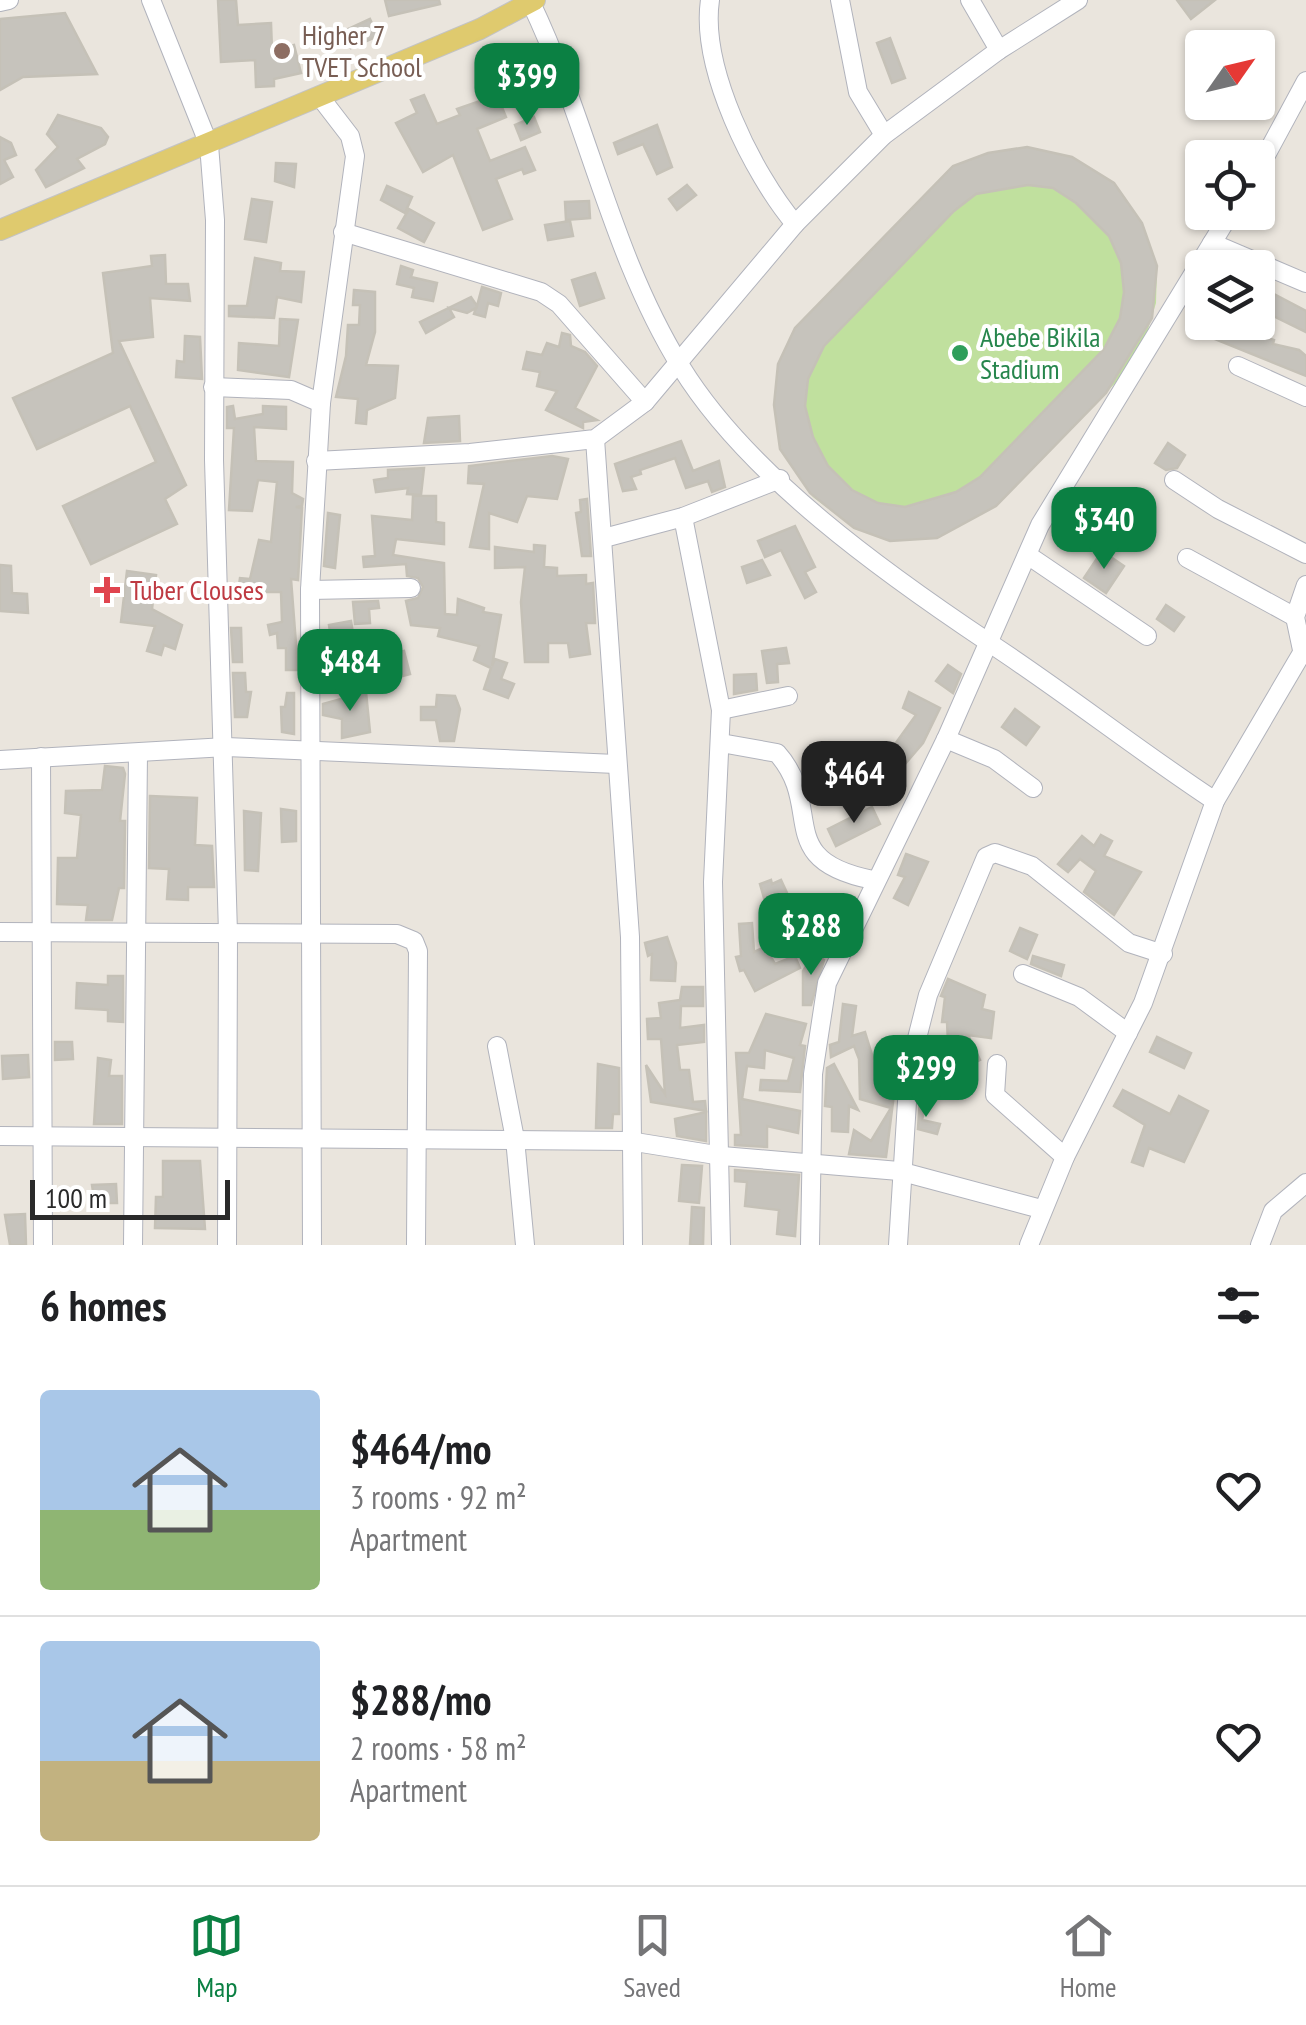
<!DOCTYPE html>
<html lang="en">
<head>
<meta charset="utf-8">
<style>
	:root { --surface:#fff; --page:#f6f6f6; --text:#202124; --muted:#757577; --line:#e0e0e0; --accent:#0b8043 }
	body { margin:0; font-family:"PT Sans Narrow",sans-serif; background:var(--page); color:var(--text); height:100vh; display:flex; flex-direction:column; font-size:38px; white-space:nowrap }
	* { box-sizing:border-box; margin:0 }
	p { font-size:32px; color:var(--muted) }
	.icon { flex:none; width:55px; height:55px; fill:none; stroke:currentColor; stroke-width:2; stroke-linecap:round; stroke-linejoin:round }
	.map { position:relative; height:1245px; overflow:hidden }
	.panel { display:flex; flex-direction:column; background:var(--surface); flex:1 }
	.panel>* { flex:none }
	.needle { width:65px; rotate:56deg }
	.fabs { position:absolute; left:1185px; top:30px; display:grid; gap:20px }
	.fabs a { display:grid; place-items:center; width:90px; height:90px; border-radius:10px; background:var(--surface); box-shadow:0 2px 8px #0004; font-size:50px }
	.scale { position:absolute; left:30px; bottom:25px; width:200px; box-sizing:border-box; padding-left:10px; border:5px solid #2a2a2a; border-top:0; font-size:28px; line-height:35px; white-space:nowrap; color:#2a2a2a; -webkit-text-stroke:8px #fff; paint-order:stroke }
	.price { position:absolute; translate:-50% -85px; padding:0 22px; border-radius:20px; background:var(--accent); color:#fff; font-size:32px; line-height:65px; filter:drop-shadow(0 2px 5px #0008) }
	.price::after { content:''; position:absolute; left:50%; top:60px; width:30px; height:22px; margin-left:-15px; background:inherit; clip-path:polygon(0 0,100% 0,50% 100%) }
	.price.active { background:#222; color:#fff }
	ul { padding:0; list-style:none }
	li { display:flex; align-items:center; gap:30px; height:250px; padding:0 40px }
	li+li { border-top:2px solid var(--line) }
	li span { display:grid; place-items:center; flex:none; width:280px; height:200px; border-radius:10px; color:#555 }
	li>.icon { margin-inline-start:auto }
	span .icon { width:120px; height:120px; fill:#fffc; stroke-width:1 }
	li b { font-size:42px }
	h2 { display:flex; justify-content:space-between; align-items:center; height:120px; padding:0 40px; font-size:42px }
	.tabs { display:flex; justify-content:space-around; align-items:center; height:140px; border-top:2px solid var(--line); background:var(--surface); font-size:28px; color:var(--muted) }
	.tabs a { display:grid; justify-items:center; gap:5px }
	.tabs .active { color:var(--accent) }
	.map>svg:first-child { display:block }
	.pitch { fill:#c0e09e }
	.building { fill:#c6c3bc; stroke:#c5c1b7; stroke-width:2.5; fill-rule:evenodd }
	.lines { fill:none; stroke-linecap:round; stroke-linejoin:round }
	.minor-casing { stroke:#b1b3bc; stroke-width:20 }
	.major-casing { stroke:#c3c3c3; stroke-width:22 }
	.minor { stroke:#fff; stroke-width:18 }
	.major { stroke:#dfca6e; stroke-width:20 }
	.education-dot { fill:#8d6e63; stroke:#fff; stroke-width:4 }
	.leisure-dot { fill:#2e9e5b; stroke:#fff; stroke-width:4 }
	.health-dot { fill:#e0444e; stroke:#fff; stroke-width:4 }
	.labels { text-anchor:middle; stroke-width:8; stroke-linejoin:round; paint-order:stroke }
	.education-label { font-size:28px; fill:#785e54; stroke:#fff; text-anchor:start }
	.leisure-label { font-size:28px; fill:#27864d; stroke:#fff; text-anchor:start }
	.health-label { font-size:28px; fill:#be3a42; stroke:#fff; text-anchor:start }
</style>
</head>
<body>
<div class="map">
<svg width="1306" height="1245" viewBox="0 0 1306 1245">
	<rect width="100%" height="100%" fill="#eae5dd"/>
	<path class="pitch" d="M1027 147 1072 157 1114 183 1142 223 1157 266 1156 303 1144 342 1126 372 996 506 937 538 854 528 813 497 780 449 774 405 778 364 795 328 953 166 988 153Z"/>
	<g class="building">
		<path d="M218 0H236L238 25 271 23 272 50 294 45 301 73 274 79V86L256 87 255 60 221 62Z"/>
		<path d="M385 0H439L440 4 389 16Z"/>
		<path d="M1177 0H1215L1191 19Z"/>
		<path d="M65 13 97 74 23 77 0 90V19Z"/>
		<path d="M370 19 378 36 351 48 344 31Z"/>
		<path d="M890 38 905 78 892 83 877 43Z"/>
		<path d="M497 68 505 91 487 97 479 74Z"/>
		<path d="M424 95 437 124 460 115 457 109 497 95 506 117 477 129 490 161 525 147 535 170 524 174 522 169 496 179 512 219 483 230 453 155 423 172 396 123 417 113 411 100Z"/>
		<path d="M58 115 101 128 108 137 105 144 77 159 84 168 46 187 36 170 58 147 47 134Z"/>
		<path d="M534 117 540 132 521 140 515 125Z"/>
		<path d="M657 125 672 167 657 174 643 144 618 154 614 143Z"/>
		<path d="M0 137 11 143 16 155 4 160 13 177 0 184Z"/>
		<path d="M1027 147 1072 157 1114 183 1142 223 1157 266 1152 318 1106 393 996 506 937 538 890 541 854 528 810 493 780 449 774 405 778 364 795 328 953 166 988 153ZM1028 185 1053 188 1076 203 1109 236 1121 263 1124 292 1120 318 1104 349 980 477 956 492 905 507 878 503 852 490 828 466 813 437 805 406 808 379 824 346 954 211 976 194Z"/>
		<path d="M276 163 296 164 294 187 275 181Z"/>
		<path d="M687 185 696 195 677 210 669 199Z"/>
		<path d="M387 186 412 197 405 213 381 200Z"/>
		<path d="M252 199 272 202 266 242 245 239Z"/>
		<path d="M589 201 590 218 566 220 565 202Z"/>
		<path d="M409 209 434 223 424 242 398 228Z"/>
		<path d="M570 221 573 236 548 240 545 225Z"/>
		<path d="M165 255 166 284H188L190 301 150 298 153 337 119 341 186 485 165 499 177 524 91 564 63 506 156 462 130 406 37 449 13 398 113 353 103 273 152 266 151 256Z"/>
		<path d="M255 258 281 263 280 271 304 272 301 302 277 297 274 318 229 316V306H247Z"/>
		<path d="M401 266 413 270 411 277 437 283 433 301 412 297 414 288 397 284Z"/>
		<path d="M595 273 604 298 580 306 572 280Z"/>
		<path d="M482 287 501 293 498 306 488 303 485 317 474 314 476 308 467 313 449 308 454 317 426 333 420 322 471 297 477 306Z"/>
		<path d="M354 290 375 292V332L366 365 398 366 395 398 367 410 366 424 356 423 358 399 336 397 346 356 348 325H359L360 305H353Z"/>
		<path d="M1274 294 1306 311V332L1265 312Z"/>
		<path d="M280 319 298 320 289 377 238 370 239 343 279 346Z"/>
		<path d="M1223 322 1274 340 1273 344 1299 350 1306 356V376L1215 339Z"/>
		<path d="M562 333 570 335 571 346 585 352 597 366 575 408 597 420 583 422V428L546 410 557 391 537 386 540 372 523 369 527 352 542 355 547 343 559 347Z"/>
		<path d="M185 336 200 337 202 379 176 377 177 361 184 362Z"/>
		<path d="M233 406 235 419 263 414V406L286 407V429L254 427 256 461 293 462 292 493 303 499 302 506 296 507 302 508 298 580 291 579 298 670H286V648H278L277 633 270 635 268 625 282 622 281 592H238L240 578 250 579 259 540 271 542 277 482 258 480 252 511 229 510 234 428H227V407Z"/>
		<path d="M459 416 460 441 424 443 428 418Z"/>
		<path d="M681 441 693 471 719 461 725 487 712 492 708 481 686 488 675 458 640 470 641 474 631 477 636 489 623 491 615 464Z"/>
		<path d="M1168 443 1185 455 1177 468 1166 470 1155 463Z"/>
		<path d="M552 456 568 459 557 499 527 496 517 522 489 513V549L470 547 484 484 468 483 469 466Z"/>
		<path d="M424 468 421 495 407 494 408 488 376 492 374 480 388 478V470Z"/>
		<path d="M413 496H436V522L444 523V544L396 539 393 555 444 563 445 614 457 615 458 599 484 608 483 612 501 615 492 666 495 659 507 663 501 679 514 684 508 698 484 689 491 668 474 660 479 646 438 636 440 628 411 625 406 601 418 598 423 587 418 578 407 576 406 564 364 567 363 557 375 556 372 516 412 520Z"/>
		<path d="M587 499 591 556H582L576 513 581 512 580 500Z"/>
		<path d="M328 513 340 515 335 568 324 566Z"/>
		<path d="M795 526 815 567 805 572 816 592 805 598 781 550 765 557 758 541Z"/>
		<path d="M534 545 545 546 544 567 557 568V576L586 575V584L593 583 595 623H586L590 654 570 657 568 643H548V662H525L521 602 525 567 495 568V547L534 552Z"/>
		<path d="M1102 551 1124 566 1106 593 1084 578Z"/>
		<path d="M762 560 770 575 747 583 742 567Z"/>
		<path d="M0 565 11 566 12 593 27 594 28 613 0 611Z"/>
		<path d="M127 571 156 575 152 609 182 625 175 649 164 645 161 655 147 651 155 626 121 622Z"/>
		<path d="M378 601 379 608 369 609 370 623 355 624 353 602Z"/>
		<path d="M1166 605 1184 617 1174 631 1157 619Z"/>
		<path d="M351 621 355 646 333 652 329 625Z"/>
		<path d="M231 628H241L242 662H233Z"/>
		<path d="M786 648 789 663 777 664 778 682 767 683 762 651Z"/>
		<path d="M404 651 410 674 395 678 389 654Z"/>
		<path d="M948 665 961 674 953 693 936 681Z"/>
		<path d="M233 673H245L246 692H251L247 717H235Z"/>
		<path d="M756 674 757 690 734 694V675Z"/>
		<path d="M366 692 370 732 342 738V719L323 715V704Z"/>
		<path d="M909 692 940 708 923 743 905 764 890 751 916 715 903 708Z"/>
		<path d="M287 693H294V734L282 732 281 707H285Z"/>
		<path d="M437 695 455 696 460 709 454 741H440L436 720H421V707H436Z"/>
		<path d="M1015 709 1039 727 1026 745 1002 727Z"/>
		<path d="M105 766 123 768 125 774 120 821H125L124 888H119L112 920H86L88 905 57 904 58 858H77L81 815 65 813 66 791 102 790Z"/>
		<path d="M879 772 898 798 889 805 870 779Z"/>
		<path d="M150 796 197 798 195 845 212 846 214 887H188V900L167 899 169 869 149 868Z"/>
		<path d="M872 807 880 824 836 846 828 829Z"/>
		<path d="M281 809 296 811V841L282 842Z"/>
		<path d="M244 811 261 813 258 871 245 870Z"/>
		<path d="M1101 835 1112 841 1104 856 1141 872 1114 915 1084 892 1096 871 1080 859 1068 872 1058 864 1082 836 1094 846Z"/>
		<path d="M906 854 928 862 908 905 894 898 905 877 898 875Z"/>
		<path d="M771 880 772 884 781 880 793 906 776 915 766 905 760 884Z"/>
		<path d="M752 923 754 952 765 947 775 964 795 956 800 968 755 991 744 970 740 971 736 957 741 956 739 924Z"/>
		<path d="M1020 928 1037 935 1027 959 1010 951Z"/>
		<path d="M667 937 676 963 675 981 651 980 652 954 648 956 645 943Z"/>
		<path d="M814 953 824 960 811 1005H803V971Z"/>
		<path d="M1033 956 1064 965 1061 976 1031 964Z"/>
		<path d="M108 976H123V1022L108 1021V1010L76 1008 77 983 108 985Z"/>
		<path d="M948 979 985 995 982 1009 994 1012 991 1038 968 1035 980 1060 961 1069 948 1042 947 1022H942L945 997 941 996Z"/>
		<path d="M682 987H703V1006H681L680 1028 704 1025V1042L677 1045 680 1070H689L693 1102 705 1101 706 1111 651 1102 646 1065 665 1094 661 1039H648L647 1019 661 1018 659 1003 680 1000Z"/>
		<path d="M843 1004 856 1006 852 1036 865 1032 873 1058 891 1055 892 1062 898 1063 886 1157 849 1154 854 1130 871 1141 891 1108 860 1099 859 1059 854 1046 831 1057 830 1045 839 1042Z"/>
		<path d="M766 1014 806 1024 800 1045 805 1046 800 1092 760 1090 761 1080 788 1081 794 1058 765 1050 764 1068 747 1066 742 1099 800 1111 798 1133 767 1126V1147L735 1145V1135H741L736 1053H749Z"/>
		<path d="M1157 1037 1191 1053 1184 1068 1150 1052Z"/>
		<path d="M55 1042H72L73 1059 55 1060Z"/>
		<path d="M28 1055 29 1077 3 1079 2 1056Z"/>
		<path d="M98 1058 111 1060 109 1076H122V1124H94Z"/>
		<path d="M598 1064 619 1068V1114H613L612 1128H596Z"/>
		<path d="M834 1064 858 1110 849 1106 848 1132 832 1131V1107L825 1106 827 1068Z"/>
		<path d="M1123 1090 1170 1114 1179 1096 1208 1111 1184 1162 1149 1148 1143 1166 1132 1162 1145 1125 1114 1106Z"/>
		<path d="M920 1097 927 1099 922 1120 940 1124 937 1134 918 1129Z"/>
		<path d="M706 1112V1141L677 1136 675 1119Z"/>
		<path d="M163 1161H200L205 1229 155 1228 156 1197H163Z"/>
		<path d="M682 1165 702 1166 699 1203 679 1201Z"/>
		<path d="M735 1170 799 1175 795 1236 777 1234 779 1210 745 1206 747 1182 735 1181Z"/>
		<path d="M116 1184 117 1203H106L105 1196 94 1198 92 1185Z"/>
		<path d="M692 1207 704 1208 703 1245H690Z"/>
		<path d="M25 1214 26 1245H10L5 1215Z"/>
	</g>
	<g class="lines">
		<defs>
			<g id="minor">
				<path d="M151 0 209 145 215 220 214 460 228 933 227 1245"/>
				<path d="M710 0C700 68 753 174 795 224"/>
				<path d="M840 0 858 92 884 135"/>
				<path d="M970 0 999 50"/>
				<path d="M0 2 9 0"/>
				<path d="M531 3C588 122 611 254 681 367 748 476 886 574 991 644 1067 694 1139 751 1215 801"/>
				<path d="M1258 170 1306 81"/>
				<path d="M343 232 541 292 559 304 645 402"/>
				<path d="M1212 243 1306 283"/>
				<path d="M1238 366 1306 397"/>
				<path d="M213 387 291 390 321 403"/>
				<path d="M595 439 630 937 633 1245"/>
				<path d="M316 461 470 453 595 439 645 402 795 224 884 135 999 50 1078 0"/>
				<path d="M1174 480 1218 509 1306 554"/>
				<path d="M683 517 721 710 713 882 721 1245"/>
				<path d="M604 538 683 517 780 479"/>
				<path d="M1029 556 1147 636"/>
				<path d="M1187 558 1295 617"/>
				<path d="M310 590 411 588"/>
				<path d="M1302 650 1295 617 1306 585"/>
				<path d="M721 710 788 696"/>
				<path d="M946 739 994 759 1033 788"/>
				<path d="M721 743 777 753C826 808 771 860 873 880"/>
				<path d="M41 757 43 1245"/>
				<path d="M0 760 226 747 616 764"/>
				<path d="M0 932 397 934 414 941 418 951 416 1245"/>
				<path d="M1023 974 1079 997 1128 1033"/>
				<path d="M497 1046 515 1139 525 1245"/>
				<path d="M997 1064 995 1095 1065 1157"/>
				<path d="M0 1136 629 1141 722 1156 899 1171 1041 1209"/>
				<path d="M133 1245 138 753"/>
				<path d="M312 1245 310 590 321 403 355 156 350 136 320 97"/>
				<path d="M810 1245 813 1074 827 983 946 739 1040 525 1231 212"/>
				<path d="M898 1245 909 1070 928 995 986 857 995 853 1032 866 1129 943 1163 954"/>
				<path d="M1029 1245 1065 1157 1143 1003 1215 801 1306 646"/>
				<path d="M1260 1245 1273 1211 1306 1183"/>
			</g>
			<path id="major" d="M0 230 480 29 535 0"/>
		</defs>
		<use href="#minor" class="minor-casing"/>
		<use href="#major" class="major-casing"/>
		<use href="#minor" class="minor"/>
		<use href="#major" class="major"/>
	</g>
	<circle class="education-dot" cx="282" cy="51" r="10"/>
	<circle class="leisure-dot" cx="960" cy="353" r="10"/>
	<path class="health-dot" d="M102 575h10v10h10v10h-10v10h-10v-10h-10v-10h10z"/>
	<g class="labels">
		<g class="education-label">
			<text x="302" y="45">Higher 7<tspan x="302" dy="32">TVET School</tspan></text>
		</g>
		<g class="leisure-label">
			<text x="980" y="347">Abebe Bikila<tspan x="980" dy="32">Stadium</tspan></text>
		</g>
		<g class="health-label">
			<text x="130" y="600">Tuber Clouses</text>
		</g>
	</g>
</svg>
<div class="fabs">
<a><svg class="needle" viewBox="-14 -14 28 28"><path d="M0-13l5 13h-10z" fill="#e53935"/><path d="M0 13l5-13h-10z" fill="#757577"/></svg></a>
<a><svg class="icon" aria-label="locate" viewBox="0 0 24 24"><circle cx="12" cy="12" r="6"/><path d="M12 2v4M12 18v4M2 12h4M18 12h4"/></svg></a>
<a><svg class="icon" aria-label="layers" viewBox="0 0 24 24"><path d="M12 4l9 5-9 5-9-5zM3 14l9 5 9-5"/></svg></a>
</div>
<div class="scale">100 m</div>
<b class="price" style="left:527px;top:128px">$399</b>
<b class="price" style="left:1104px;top:572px">$340</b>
<b class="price" style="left:350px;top:714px">$484</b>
<b class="price active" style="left:854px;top:826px">$464</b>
<b class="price" style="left:811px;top:978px">$288</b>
<b class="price" style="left:926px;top:1120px">$299</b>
</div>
<section class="panel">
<h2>6 homes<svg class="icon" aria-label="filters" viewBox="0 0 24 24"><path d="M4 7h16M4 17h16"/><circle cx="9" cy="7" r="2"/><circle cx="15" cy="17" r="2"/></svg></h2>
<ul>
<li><span style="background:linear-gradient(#a9c7e8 60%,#8fb573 0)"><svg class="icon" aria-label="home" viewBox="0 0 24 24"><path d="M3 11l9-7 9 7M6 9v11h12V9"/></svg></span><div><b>$464/mo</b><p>3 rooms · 92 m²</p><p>Apartment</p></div><svg class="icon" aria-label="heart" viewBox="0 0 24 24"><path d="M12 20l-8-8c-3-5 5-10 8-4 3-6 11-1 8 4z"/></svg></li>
<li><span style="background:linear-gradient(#a9c7e8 60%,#c2b280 0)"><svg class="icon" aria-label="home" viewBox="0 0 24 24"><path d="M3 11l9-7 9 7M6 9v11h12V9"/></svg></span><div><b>$288/mo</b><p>2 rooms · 58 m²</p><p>Apartment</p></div><svg class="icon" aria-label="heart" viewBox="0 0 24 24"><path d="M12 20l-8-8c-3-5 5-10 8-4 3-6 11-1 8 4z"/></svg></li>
</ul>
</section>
<nav class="tabs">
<a class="active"><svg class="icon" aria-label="map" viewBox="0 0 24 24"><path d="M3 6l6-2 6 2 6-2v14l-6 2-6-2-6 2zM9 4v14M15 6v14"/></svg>Map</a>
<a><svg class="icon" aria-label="saved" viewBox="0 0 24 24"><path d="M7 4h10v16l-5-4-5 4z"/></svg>Saved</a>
<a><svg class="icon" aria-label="home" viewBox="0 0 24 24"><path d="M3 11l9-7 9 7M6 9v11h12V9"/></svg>Home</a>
</nav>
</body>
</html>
